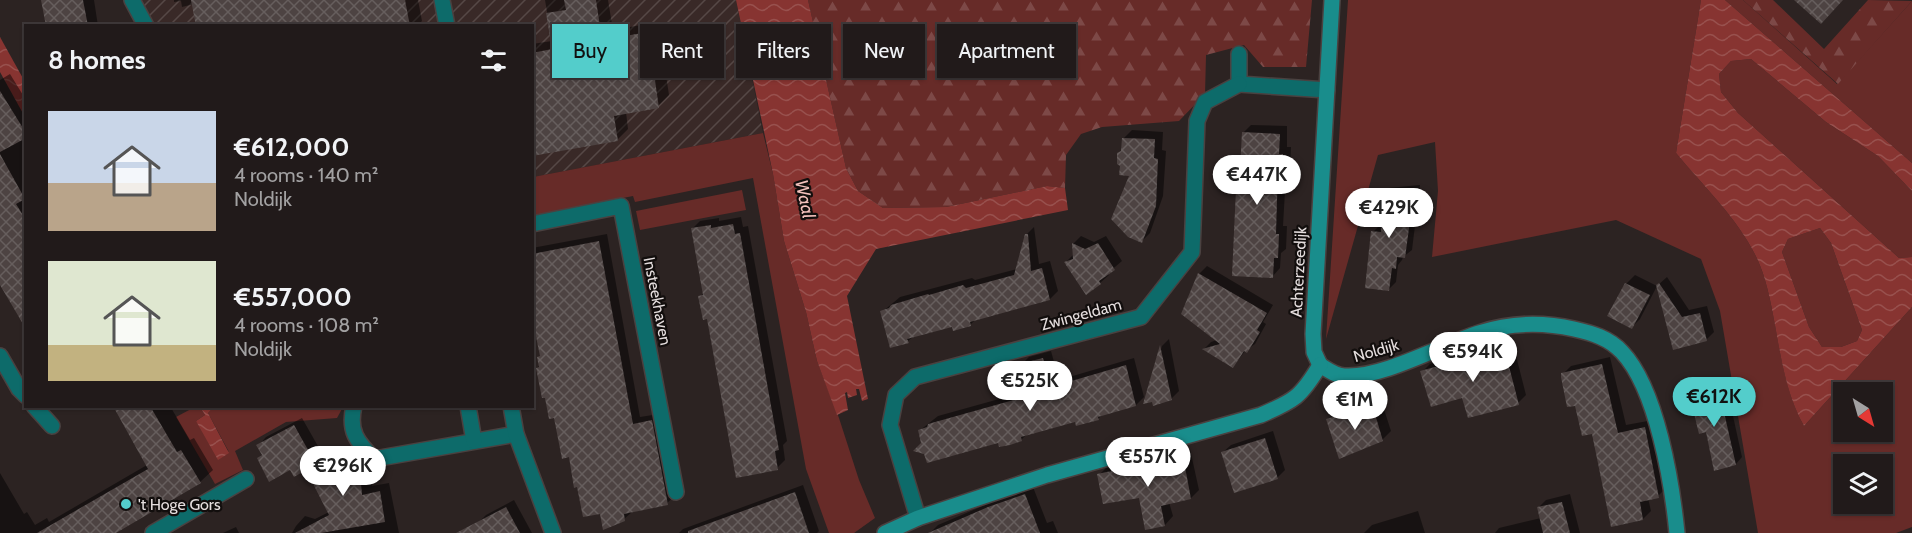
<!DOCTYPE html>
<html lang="en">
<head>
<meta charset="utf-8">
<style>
	:root { --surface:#211a1a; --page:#292323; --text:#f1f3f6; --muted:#a2a1a2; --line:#3e3839; --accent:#53cdcb }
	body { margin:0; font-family:Cabin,sans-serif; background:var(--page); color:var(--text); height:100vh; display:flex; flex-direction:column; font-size:22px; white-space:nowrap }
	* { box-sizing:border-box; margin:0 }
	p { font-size:20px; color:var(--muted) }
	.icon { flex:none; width:33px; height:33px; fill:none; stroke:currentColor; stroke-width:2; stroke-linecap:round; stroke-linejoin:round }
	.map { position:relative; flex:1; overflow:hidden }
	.sheet { position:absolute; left:24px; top:24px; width:510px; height:384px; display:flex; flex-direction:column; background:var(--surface); border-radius:0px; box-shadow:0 2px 4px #0004,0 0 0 2px var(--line) }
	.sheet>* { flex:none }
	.top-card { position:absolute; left:552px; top:24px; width:570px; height:54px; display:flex; gap:12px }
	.needle { width:39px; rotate:143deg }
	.fabs { position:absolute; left:1833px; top:382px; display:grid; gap:12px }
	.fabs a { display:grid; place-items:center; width:60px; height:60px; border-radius:0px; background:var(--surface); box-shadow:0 2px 4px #0004,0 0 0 2px var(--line); font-size:30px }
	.price { position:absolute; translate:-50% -51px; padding:0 14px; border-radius:21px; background:#fff; color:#222; font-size:20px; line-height:39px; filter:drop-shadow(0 2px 3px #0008) }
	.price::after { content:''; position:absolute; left:50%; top:36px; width:18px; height:14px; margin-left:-9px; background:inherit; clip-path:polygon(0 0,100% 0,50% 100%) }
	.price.on { background:var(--accent); color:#111 }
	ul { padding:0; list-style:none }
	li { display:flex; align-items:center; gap:18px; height:150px; padding:0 24px }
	li span { display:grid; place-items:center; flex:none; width:168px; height:120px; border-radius:0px; color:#555 }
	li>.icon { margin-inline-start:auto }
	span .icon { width:72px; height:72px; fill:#fffc; stroke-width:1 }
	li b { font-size:26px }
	h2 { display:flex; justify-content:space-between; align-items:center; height:72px; padding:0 24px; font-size:26px }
	.tag { padding:0 21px; border-radius:0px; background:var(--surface); box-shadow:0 2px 4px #0004,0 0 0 2px var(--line); font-size:21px; line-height:54px }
	.tag.on { background:var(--accent); color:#111 }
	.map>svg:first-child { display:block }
	.industrial { fill:url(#industrial-furrows) }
	.grass { fill:#672b28; fill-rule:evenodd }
	.forest { fill:url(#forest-firs) }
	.water { fill:url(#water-waves); fill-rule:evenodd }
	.shadow { fill:#0007 }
	.building { fill:url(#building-cross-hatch) }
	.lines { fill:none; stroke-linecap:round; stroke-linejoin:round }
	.street-casing { stroke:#4a4140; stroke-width:18 }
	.secondary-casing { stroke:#4a4140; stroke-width:18 }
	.street { stroke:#0d6b6a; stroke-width:15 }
	.secondary { stroke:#198d8c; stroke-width:15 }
	.poi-dot { fill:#53cdcb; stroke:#120e0d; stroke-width:2 }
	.labels { text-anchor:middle; stroke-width:4.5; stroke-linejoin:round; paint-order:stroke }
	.street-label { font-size:16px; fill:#e5dede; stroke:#120e0d }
	.poi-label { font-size:16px; fill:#e5dede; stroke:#120e0d; text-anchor:start }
	.water-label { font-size:18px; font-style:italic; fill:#f3c1bc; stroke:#120e0d }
</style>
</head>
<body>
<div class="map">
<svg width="1912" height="533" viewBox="0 0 1912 533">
	<defs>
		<pattern id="industrial-furrows" width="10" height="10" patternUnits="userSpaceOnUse" patternTransform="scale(1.5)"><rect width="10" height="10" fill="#392927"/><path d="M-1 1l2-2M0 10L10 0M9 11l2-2" fill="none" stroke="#564846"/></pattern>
		<pattern id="forest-firs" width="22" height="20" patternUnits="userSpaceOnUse" patternTransform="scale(1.5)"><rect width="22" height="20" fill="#672b28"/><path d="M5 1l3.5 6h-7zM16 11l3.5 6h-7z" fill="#7d4947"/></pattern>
		<pattern id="water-waves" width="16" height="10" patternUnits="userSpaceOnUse" patternTransform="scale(1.5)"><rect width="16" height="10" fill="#873431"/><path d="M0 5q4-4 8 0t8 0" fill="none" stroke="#98514e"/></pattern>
		<pattern id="building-cross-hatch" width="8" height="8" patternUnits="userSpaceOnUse" patternTransform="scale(1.5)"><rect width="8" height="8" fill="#4d4342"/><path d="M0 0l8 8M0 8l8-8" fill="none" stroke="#665e5d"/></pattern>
	</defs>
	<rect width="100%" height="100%" fill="#2c2322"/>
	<path class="industrial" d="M137 0H736L763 133 533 177 532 26 148 25Z"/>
	<g class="grass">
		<path d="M1348 0H1701L1676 153C1708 192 1751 230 1765 280 1779 328 1779 381 1804 426L1912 307V527L1896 533H1758L1720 311 1701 259 1616 220 1432 257 1438 191 1435 142 1378 155 1326 339ZM1844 393H1882V432H1844ZM1844 465H1882V504H1844Z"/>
		<path d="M1725 0H1743L1837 84 1912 1V163Z"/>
		<path d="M1751 59 1826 122 1878 156 1912 191V257L1899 258 1738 113 1721 92 1719 74 1731 61Z"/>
		<path d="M763 133 773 174 784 241 806 312 817 361 839 418 859 480 875 518 854 533H829L806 469 753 178 635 202 633 196 533 216V177Z"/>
		<path d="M742 190 746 210 640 230 636 211Z"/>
		<path d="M1820 228 1831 243 1862 330 1857 341 1841 347H1822L1809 327 1782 252 1788 239Z"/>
		<path d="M190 407H200L205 415 196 421 229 452 208 413 211 410 209 407H343L337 418 286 422 235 451 243 470 215 484 176 417 191 409Z"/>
	</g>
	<g class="forest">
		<path d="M808 0H1312L1306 67H1263L1244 45 1206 55 1205 94 1179 121 1102 127 1081 134 1066 155 1065 188 1047 186 946 207 883 208 858 191 846 168Z"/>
		<path d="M1743 0H1773L1824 49 1868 0 1912 1 1838 84Z"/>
	</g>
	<g class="water">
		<path d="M736 0H808L846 168 858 191 883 208 946 207 1047 186 1065 188 1068 210 876 249 847 296 868 399 862 401 859 389H856L857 395 848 398 847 392 845 393 848 410 837 415 817 361 806 312 784 241 773 174Z"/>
		<path d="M1701 0H1725L1912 163V191L1878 156 1826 122 1751 59 1731 61 1719 74 1721 92 1738 113 1899 258 1912 257V307L1804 426C1779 382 1779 328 1765 280 1751 230 1708 192 1676 153ZM1820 228 1831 243 1862 330 1857 341 1841 347H1822L1809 327 1782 252 1788 239Z"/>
		<path d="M0 37 25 82V117L0 72Z"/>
		<path d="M200 407H209L211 410 208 413 229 453 218 460 196 421 205 415Z"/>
	</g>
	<g class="shadow">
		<path d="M42 0H94L98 26H47Z"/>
		<path d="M174 0H418L422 21 417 26H197L194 4 182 7 181 1 174 2Z"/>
		<path d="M545 0H608L613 30 658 22 669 95 658 106 626 112 628 129 617 140 532 155V44L552 41Z"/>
		<path d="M10 74 26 100V327L0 272V80Z"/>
		<path d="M1251 125 1287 126V147H1291L1290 169 1286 173 1285 191 1283 226H1287L1286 249 1281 253 1280 268 1272 277 1238 190 1241 187 1243 133Z"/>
		<path d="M1132 130 1163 132 1162 150 1166 151 1163 196 1150 233 1142 241 1131 175 1122 150 1124 138Z"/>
		<path d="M1420 185 1412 250 1403 257 1402 260 1398 265 1396 282 1389 289 1373 232 1380 225H1383L1381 195 1388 188Z"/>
		<path d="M741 217 743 227 748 226 787 441 783 445 785 460 777 468 700 297 704 293 692 229 700 221 719 218V221Z"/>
		<path d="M1034 227 1039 264 1050 261 1058 291 1050 299 976 319 970 325H953L914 336 908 341 882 312 900 297 972 278 975 280 1017 269 1026 235Z"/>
		<path d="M607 234 640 417 659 414 675 496 667 503 632 512 624 519 601 513 570 455 546 396 537 368 540 365 541 355 532 314V248Z"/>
		<path d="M1081 236 1094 242 1106 236 1122 261 1108 273 1109 275 1100 283 1066 262 1074 254 1073 244Z"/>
		<path d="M1207 266 1273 305 1263 322 1266 324 1255 344 1246 350 1233 366 1204 349 1211 342 1217 340 1183 314 1200 273Z"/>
		<path d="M1635 275 1657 286 1640 319 1632 327 1609 315 1627 283Z"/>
		<path d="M1667 277 1689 310 1707 306 1714 332 1706 340 1674 348 1658 285Z"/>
		<path d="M1169 339 1179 391 1171 399 1145 402 1162 346Z"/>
		<path d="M1512 340 1526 395 1518 403 1463 396 1422 372 1430 364 1458 355 1462 352Z"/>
		<path d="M1051 351 1059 380 1134 358 1144 397 1136 405 1104 413 1098 419 1076 420 1027 434 1021 440 923 443 919 431 938 416 1028 391 1021 365 1029 357Z"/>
		<path d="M1610 357 1626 425 1653 420 1666 488 1658 496 1648 498 1651 511 1643 519 1576 404 1563 374 1571 366Z"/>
		<path d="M1726 384 1742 457 1736 464 1707 430 1692 397 1699 390Z"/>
		<path d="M1380 397 1391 431 1383 439 1340 457 1328 419 1336 411Z"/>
		<path d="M114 406H170L190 440 194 438 213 470 200 482 113 533H0V473L24 514 27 512 35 525 47 518 49 522 147 465Z"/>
		<path d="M302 418 323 455 315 463 291 468 258 458 263 454 258 446 266 437Z"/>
		<path d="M1273 431 1285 470 1277 478 1222 453 1231 445Z"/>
		<path d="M357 443 370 473 372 486 389 483 399 533H292L296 526 305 516 315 519 339 507 330 461 340 451Z"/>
		<path d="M1190 449 1199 490 1191 498 1169 502 1173 516 1165 525 1141 496 1099 475 1107 467Z"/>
		<path d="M803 485 819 531 817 533H679L683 529Z"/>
		<path d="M1033 487 1047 523 1053 521 1058 533H930L938 525 997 500Z"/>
		<path d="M1570 494 1580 533H1495L1499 528 1541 518 1538 508 1546 500Z"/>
		<path d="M514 500 532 533H483L478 523 486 515Z"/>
		<path d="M1418 511 1425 533H1364L1372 525Z"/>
		<path d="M236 527 239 533H223Z"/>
	</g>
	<g class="building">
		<path d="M41 0H83L88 26H46Z"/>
		<path d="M191 0H405L410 26H196Z"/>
		<path d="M564 0H596L602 40 648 32 659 108 614 116 618 141 532 156V53L552 49 546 13 566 10Z"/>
		<path d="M1794 0H1843L1821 24Z"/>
		<path d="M0 91 26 133V138L0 152Z"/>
		<path d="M1242 132 1280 134 1279 154H1283L1282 178H1278L1277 200 1276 234H1279L1278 258H1274L1273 278 1232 276 1236 189H1239Z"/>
		<path d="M1122 138 1155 139 1154 158 1158 159 1156 206 1142 243 1128 237 1111 219 1129 176 1119 175 1120 166 1117 164V153L1121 151Z"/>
		<path d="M0 154 25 199 16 204 26 220V329L0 285Z"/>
		<path d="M1414 191 1405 258 1397 257 1396 269 1392 268 1389 291 1365 288 1371 231 1381 232 1380 195Z"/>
		<path d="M733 224 735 234 740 233 779 450 775 451 778 470 736 478 707 319 703 320 698 296 703 295 691 228 711 225V228Z"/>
		<path d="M1025 234H1028L1031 271 1042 268 1050 300 970 322 971 326 953 331 952 327 907 339 909 343 890 348 880 311 889 308 891 305 928 294 929 295 963 285 966 288 1014 275Z"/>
		<path d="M599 241 633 424 652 420 668 505 624 514 625 521 603 530 600 514 583 517 577 487 574 488 569 457 562 459 554 418 549 419 545 398H542L536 368 539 367 537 357 540 356 532 317V254Z"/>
		<path d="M1072 243 1085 249 1098 243 1115 270 1099 281 1101 284 1086 295 1064 262 1073 259Z"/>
		<path d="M1198 273 1267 313 1257 330 1260 332 1247 353 1244 351 1233 368 1202 349 1220 344 1181 314Z"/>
		<path d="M1625 283 1650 295 1632 329 1607 316Z"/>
		<path d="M1659 283 1682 317 1700 313 1707 341 1673 350 1656 285Z"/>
		<path d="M1160 345 1172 400 1153 406 1152 402 1143 404Z"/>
		<path d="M1504 347 1519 405 1468 418 1462 398 1431 407 1420 371 1453 362 1452 360Z"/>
		<path d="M1043 358 1051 387 1126 365 1136 406 1098 417 1099 420 1087 423 1076 426 1075 422 1021 437 1022 441 1010 445 999 447 998 443 927 463 924 454 913 451 921 443 918 430 927 427 928 424 1028 396 1019 364Z"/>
		<path d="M1602 364 1618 433 1645 427 1659 498 1640 502 1643 520 1611 527 1592 434 1582 436 1575 406 1567 407 1561 377V373Z"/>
		<path d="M1719 390 1736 465 1714 471 1706 432 1699 434 1690 397Z"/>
		<path d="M1372 404 1383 441 1339 459 1326 419Z"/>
		<path d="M113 406H150L177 452 181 450 201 483 116 533H37L148 469Z"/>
		<path d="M294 425 316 464 294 477 290 470 269 482 257 458 262 455 256 445Z"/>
		<path d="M1265 438 1278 479 1234 493 1221 452Z"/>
		<path d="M347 452 361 483 362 495 380 491 385 522 321 533H295L329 515 306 470Z"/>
		<path d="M1183 456 1191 499 1161 506 1165 526 1145 530 1139 498 1103 504 1097 474Z"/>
		<path d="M795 492 809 533H688V531Z"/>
		<path d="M1025 494 1040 533H928L988 507Z"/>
		<path d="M1562 502 1570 533H1543L1537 507Z"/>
		<path d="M506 507 520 533H456Z"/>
	</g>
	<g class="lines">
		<defs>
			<g id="street">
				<path d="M132 0 146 26"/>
				<path d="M442 0 447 26"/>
				<path d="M1239 54V84L1327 90"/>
				<path d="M532 224 621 206 676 492"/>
				<path d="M0 356 19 389 26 396"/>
				<path d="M34 406 52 426"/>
				<path d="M354 406C348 431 357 442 374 459L516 434"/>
				<path d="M468 406 474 441"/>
				<path d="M511 406 516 434 553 533"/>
				<path d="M918 518 890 425 896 395 915 377 1141 317 1192 252 1197 121 1205 102 1239 84"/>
				<path d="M153 533 246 479"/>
			</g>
			<g id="secondary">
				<path d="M1320 365C1328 370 1336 376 1345 376 1383 378 1441 345 1479 333 1509 323 1543 322 1574 329 1592 333 1609 338 1622 352 1657 389 1672 483 1677 533"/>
				<path d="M1320 365 1314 352 1313 334 1332 0"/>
				<path d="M885 533 918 518 1047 475 1261 415C1294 401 1301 397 1320 365"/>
			</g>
		</defs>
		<use href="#street" class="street-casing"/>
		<use href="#secondary" class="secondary-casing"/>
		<use href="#street" class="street"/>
		<use href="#secondary" class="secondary"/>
	</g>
	<circle class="poi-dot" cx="126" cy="504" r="6"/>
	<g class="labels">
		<g class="street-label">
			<text transform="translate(1298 272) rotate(-87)" y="6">Achterzeedijk</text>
			<text transform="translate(658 301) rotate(79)" y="6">Insteekhaven</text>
			<text transform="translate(1081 314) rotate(-15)" y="6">Zwingeldam</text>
			<text transform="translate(1376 350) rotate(-16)" y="6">Noldijk</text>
		</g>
		<g class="poi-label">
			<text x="138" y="510">'t Hoge Gors</text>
		</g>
		<g class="water-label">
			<text transform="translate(805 199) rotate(78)" y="6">Waal</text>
		</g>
	</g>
</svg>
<div class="fabs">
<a><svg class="needle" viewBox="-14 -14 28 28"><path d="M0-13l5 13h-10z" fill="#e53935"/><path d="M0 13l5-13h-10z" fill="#a2a1a2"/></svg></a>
<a><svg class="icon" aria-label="layers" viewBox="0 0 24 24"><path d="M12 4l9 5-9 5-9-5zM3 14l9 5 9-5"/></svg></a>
</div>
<b class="price" style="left:1257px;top:206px">€447K</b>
<b class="price" style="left:1389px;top:239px">€429K</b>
<b class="price" style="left:1473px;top:383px">€594K</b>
<b class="price" style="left:1030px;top:412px">€525K</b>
<b class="price on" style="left:1714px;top:428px">€612K</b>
<b class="price" style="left:1355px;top:431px">€1M</b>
<b class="price" style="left:1148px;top:488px">€557K</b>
<b class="price" style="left:343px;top:497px">€296K</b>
<div class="top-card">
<a class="tag on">Buy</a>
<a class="tag">Rent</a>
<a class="tag">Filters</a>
<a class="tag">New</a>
<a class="tag">Apartment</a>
</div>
<section class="sheet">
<h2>8 homes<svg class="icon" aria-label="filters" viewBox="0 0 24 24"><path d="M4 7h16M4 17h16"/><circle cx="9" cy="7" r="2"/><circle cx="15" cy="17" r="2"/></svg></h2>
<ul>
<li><span style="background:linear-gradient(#c9d6e8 60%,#b9a48a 0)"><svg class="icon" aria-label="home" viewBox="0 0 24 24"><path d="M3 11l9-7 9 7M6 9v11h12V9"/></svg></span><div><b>€612,000</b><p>4 rooms · 140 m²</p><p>Noldijk</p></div></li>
<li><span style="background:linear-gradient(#dfe7d0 70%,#c2b280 0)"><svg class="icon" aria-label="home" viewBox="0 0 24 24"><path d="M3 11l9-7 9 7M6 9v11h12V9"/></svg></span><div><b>€557,000</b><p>4 rooms · 108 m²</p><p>Noldijk</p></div></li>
</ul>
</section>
</div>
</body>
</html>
